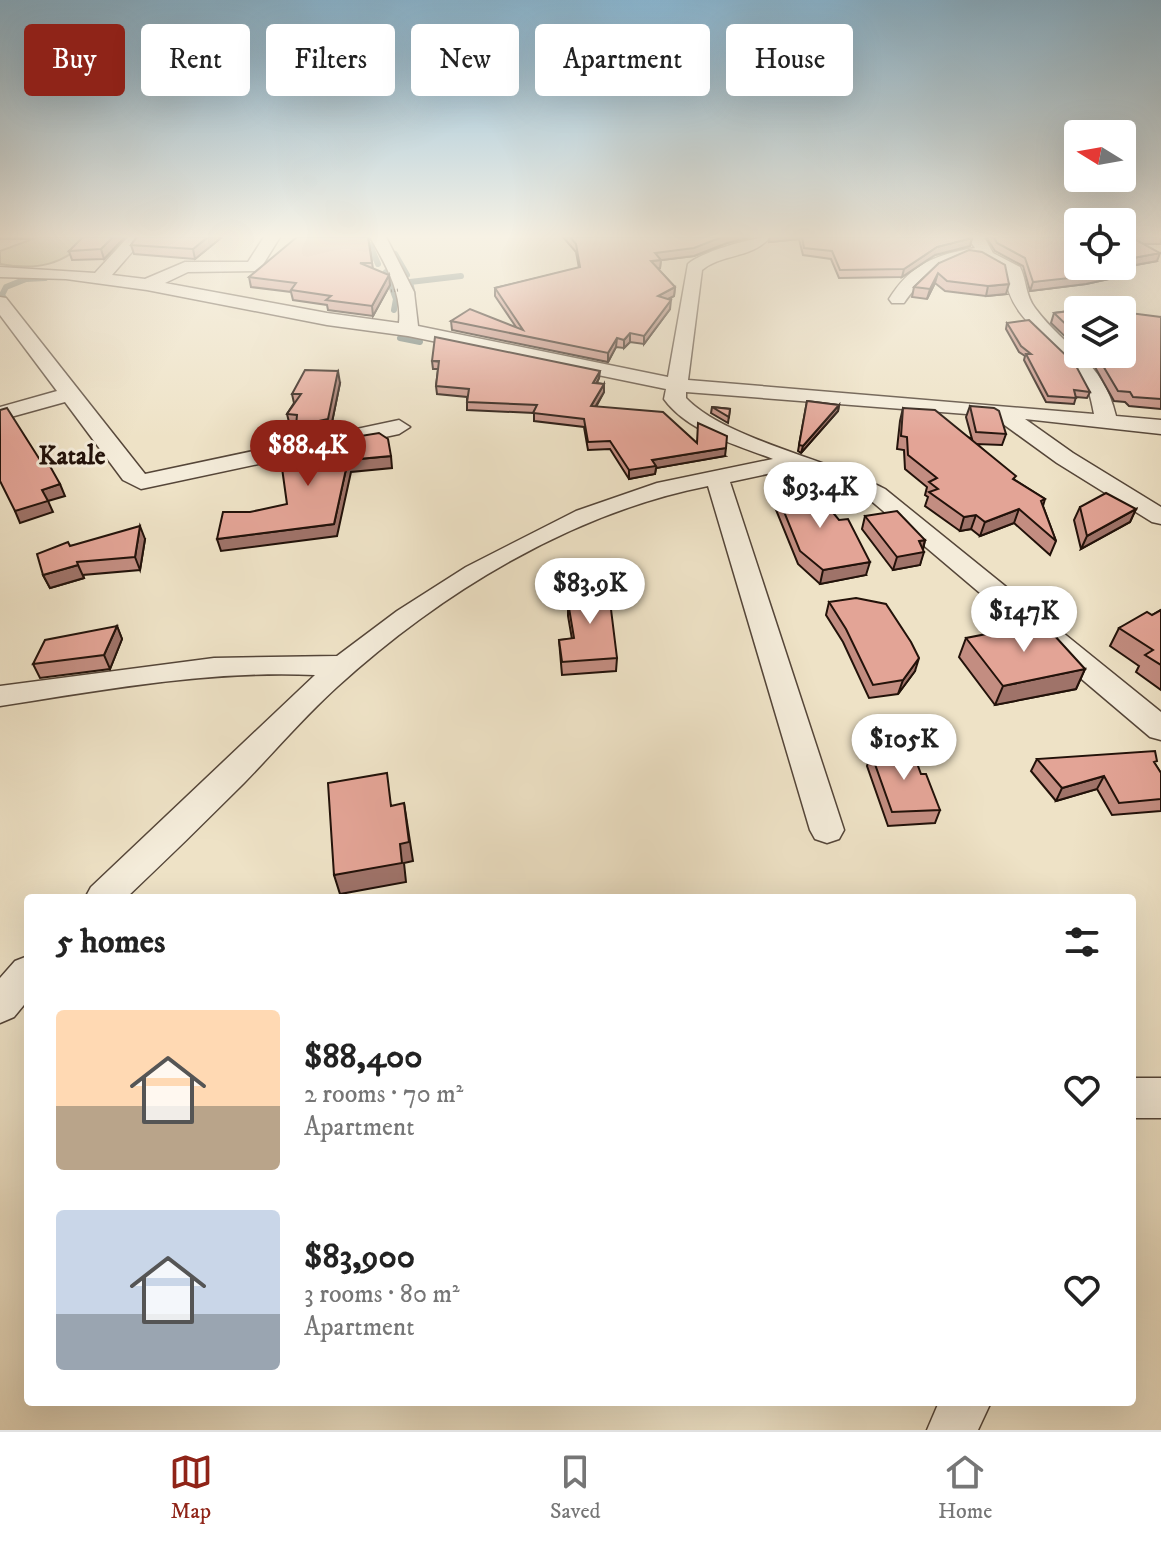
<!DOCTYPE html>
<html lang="en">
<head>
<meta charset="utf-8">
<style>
	:root { --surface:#fff; --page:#f2f2f2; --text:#222; --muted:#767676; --line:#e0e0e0; --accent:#8f2418 }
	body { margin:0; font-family:"IM FELL DW Pica",serif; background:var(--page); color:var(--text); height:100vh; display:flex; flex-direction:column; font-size:30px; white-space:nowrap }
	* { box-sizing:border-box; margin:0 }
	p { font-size:26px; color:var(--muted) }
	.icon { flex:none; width:44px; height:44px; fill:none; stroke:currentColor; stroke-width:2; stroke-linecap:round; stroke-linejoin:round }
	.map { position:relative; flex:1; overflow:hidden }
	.drawer { position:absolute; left:24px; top:894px; width:1112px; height:512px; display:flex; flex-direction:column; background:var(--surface); border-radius:8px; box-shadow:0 8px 32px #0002 }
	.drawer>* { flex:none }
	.top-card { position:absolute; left:24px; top:24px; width:1114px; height:72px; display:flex; gap:16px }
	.needle { width:52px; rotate:281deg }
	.controls { position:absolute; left:1064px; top:120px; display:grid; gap:16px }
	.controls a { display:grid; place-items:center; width:72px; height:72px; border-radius:8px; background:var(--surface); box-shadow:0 8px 32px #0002; font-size:40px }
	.price { position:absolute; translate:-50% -68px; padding:0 18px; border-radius:28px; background:#fff; color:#222; font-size:26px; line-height:52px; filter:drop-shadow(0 2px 4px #0008) }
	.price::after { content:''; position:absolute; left:50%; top:48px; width:24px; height:18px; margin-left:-12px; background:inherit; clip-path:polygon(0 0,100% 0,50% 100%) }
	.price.on { background:var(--accent); color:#fff }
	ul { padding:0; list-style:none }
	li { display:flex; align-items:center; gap:24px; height:200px; padding:0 32px }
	li span { display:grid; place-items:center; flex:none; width:224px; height:160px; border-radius:8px; color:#555 }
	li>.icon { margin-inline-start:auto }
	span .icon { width:96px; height:96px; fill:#fffc; stroke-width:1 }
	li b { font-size:34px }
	h2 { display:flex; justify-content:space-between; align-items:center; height:96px; padding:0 32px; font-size:34px }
	.chip { padding:0 28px; border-radius:8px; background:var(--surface); box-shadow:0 8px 32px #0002; font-size:28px; line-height:72px }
	.chip.on { background:var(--accent); color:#fff }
	.dock { display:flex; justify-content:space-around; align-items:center; height:112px; border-top:2px solid var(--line); background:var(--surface); font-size:22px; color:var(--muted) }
	.dock a { display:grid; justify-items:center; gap:4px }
	.dock .on { color:var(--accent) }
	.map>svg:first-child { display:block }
	.green { fill:#c1c190; stroke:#726a4d; stroke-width:2 }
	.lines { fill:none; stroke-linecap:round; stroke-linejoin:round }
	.stream { stroke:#6a7973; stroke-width:6 }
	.minor-casing { stroke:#554639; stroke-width:3 }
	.minor { fill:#f4ecda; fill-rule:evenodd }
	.path-bridge { stroke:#22120a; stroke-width:3; stroke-dasharray:1 2; stroke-linecap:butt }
	.wall { fill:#c38d81; stroke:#22120a; stroke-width:2 }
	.shaded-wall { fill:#9f7369; stroke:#22120a; stroke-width:2 }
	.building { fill:#e3a496; stroke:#22120a; stroke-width:2 }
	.labels { text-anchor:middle; stroke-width:6; stroke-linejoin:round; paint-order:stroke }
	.far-quarter-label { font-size:26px; font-weight:bold; fill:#22120a; stroke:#f4ecda }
</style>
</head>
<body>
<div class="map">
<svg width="1161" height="1430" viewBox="0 0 1161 1430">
	<rect width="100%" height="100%" fill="#eee2c6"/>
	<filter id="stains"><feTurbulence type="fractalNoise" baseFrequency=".0025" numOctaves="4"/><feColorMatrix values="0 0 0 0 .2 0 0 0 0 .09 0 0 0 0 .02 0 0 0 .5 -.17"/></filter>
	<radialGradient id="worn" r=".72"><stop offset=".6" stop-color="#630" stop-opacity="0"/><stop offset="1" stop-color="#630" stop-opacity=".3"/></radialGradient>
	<path class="green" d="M38 237H91C64 265 37 271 0 264V251Z"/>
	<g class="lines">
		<g class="stream">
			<path d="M370 245 378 264"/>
			<path d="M395 254 407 275"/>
			<path d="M386 272 396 299 394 310"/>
			<path d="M413 295 410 282 461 276"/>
			<path d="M10 308 2 295 6 287 26 279 45 278"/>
			<path d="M400 338 420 342"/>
		</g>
		<defs>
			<g id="minor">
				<path d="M128 237H145L112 275 145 279 185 262H248L264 237H280L259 271 188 272 165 283 327 313 399 323C402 291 385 264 370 237H386L414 292 418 326 668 377 688 264C701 252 753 237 770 237 752 259 723 253 702 270L688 380 1094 414C1092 404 1090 392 1085 383 1063 342 1009 326 1005 273 997 269 986 261 977 258 948 251 918 282 904 303H892L889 299C910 265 936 254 975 248L967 237H984L993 253 1020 267C1027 281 1025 295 1035 308 1066 350 1103 360 1116 416L1161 420V434L1025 419 1073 453 1161 507V524L1152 522 1057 463 992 416 686 392V398C725 439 831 460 885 489L1161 712V740L1150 737 869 499 847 487 795 468 730 482 844 830 839 839 827 843 815 839 810 830 708 486C571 513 440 593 337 687 304 717 275 751 244 783 205 822 166 860 126 898H85L91 887 315 675C209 670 104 690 0 706V686L214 658 337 656 397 611 466 567 576 511 657 483 773 459C737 445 688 432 664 399L666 389 408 336 327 325 147 290 66 279 0 277V267L95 273Z"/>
				<path d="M0 297 6 298 145 474 399 420 410 427 399 434 141 489 123 480 65 402 0 420V407L57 391 0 315Z"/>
				<path d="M28 956V1000L14 1017 0 1023V978L15 961Z"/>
				<rect x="1132" y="1078" width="29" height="40"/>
				<path d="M939 1402H991L978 1430H927Z"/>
			</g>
		</defs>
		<use href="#minor" class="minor-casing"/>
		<use href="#minor" class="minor"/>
		<path class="path-bridge" d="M391 291 398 290"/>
	</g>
	<g class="wall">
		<path d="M0 237H30L29 239H0Z"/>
		<path d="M125 237 104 259 72 260 69 251Z"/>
		<path d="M137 237H222L195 259 134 254 131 245Z"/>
		<path d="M368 237 373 269 390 285 373 316 328 310 327 305 293 300 291 292 251 287 249 277Z"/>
		<path d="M563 237H751L727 243 694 256 661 260 660 268 658 269 675 287 674 296 667 299 670 309 644 344 630 342 624 348 616 347 608 362 452 330 451 321 516 327 495 296V288L579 268 576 252Z"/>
		<path d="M770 237H972V238L970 246 935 255 902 277 839 278 831 259 803 255 799 239 769 242Z"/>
		<path d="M986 237H1161V244H1143L1157 261 1125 267 1123 276 1086 284 1030 291 1023 266 995 251Z"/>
		<path d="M939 263 1006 294 986 296 945 291 935 283 927 299 912 297 914 287Z"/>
		<path d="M1078 310V349L1051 323 1054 313Z"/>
		<path d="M1161 317V409L1129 406 1125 402 1114 401 1095 367 1083 354H1122Z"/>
		<path d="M1007 323 1090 392 1087 398 1076 397 1074 404 1046 402 1024 360 1025 356 1019 352 1006 329Z"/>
		<path d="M432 361 599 378 597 383 604 384V392L596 407 697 443 725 456 656 468 655 474 629 479 610 449 588 450 584 427 534 421V413L467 410V397L437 394 436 386 438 369H433Z"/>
		<path d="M340 383 330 432 298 438 296 427 290 426 287 414 294 403 292 394Z"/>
		<path d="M807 401 839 405 838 411 801 453 798 451Z"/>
		<path d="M970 406 1006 434 1002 445 977 444 1015 480 1045 499 1043 506 1056 541 1050 555 1014 523 980 536 971 529 960 531 925 506 928 497 925 495 927 487 905 469 904 450 897 449 900 421 903 408 972 439 966 417Z"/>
		<path d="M712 407 730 409 728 423 711 413Z"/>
		<path d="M774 487 866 575 820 584 798 564 772 500Z"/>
		<path d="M1080 507 1136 509 1130 522 1081 549 1074 520Z"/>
		<path d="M865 516 925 540 920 565 893 570 862 529Z"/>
		<path d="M145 539 140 570 83 575 84 578 50 588 43 575 70 546Z"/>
		<path d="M572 587 617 658 616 671 562 675 559 640 572 639 568 616V602H573Z"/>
		<path d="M829 602 915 671 898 694 869 698 843 642 826 615Z"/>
		<path d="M1161 610V690L1136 672 1139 666 1110 646 1119 628 1152 615Z"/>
		<path d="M117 626 122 639 110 669 40 678 33 664Z"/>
		<path d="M966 638 1085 669 1076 689 995 705 959 657Z"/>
		<path d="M871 753 940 810 935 823 888 826 867 766Z"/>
		<path d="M1037 759 1155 764 1161 773V811L1112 815 1097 789 1056 801 1031 771Z"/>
	</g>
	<g class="shaded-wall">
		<path d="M113 237H125L104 259 101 249Z"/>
		<path d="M208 237H222L195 259 193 249Z"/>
		<path d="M722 237H751L727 243 694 256 654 261 655 253Z"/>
		<path d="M770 237H800L799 239 769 242Z"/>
		<path d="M972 238 970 246 935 255 902 277 904 269 937 247Z"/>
		<path d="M1160 253 1157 261 1119 268 1122 260Z"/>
		<path d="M661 260 660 268 651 269V261Z"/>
		<path d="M1126 267 1123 276 1086 284 1030 291 1033 282Z"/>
		<path d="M938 273 935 283 927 299 930 289Z"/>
		<path d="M389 275 390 285 373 316 372 306Z"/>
		<path d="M1009 284 1006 294 986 296 988 286Z"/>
		<path d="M675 287 674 296 658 304V296Z"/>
		<path d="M671 300 670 309 644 344V336Z"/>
		<path d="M630 333V342L624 348V340Z"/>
		<path d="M617 338 616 347 608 362V353Z"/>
		<path d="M338 371 340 383 330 432 298 438 296 426Z"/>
		<path d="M600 371 599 378 593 390V383Z"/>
		<path d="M604 384V392L591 414V406Z"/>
		<path d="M839 405 838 411 801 453 803 446Z"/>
		<path d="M726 448 725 456 656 468 655 474 629 479V470L652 460Z"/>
		<path d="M391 456 392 468 351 472 337 536 221 551 217 539 334 524 348 460Z"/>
		<path d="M60 484 65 496 48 501 53 512 20 523 15 511 42 490Z"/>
		<path d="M1019 509 1014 523 980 536 985 522Z"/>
		<path d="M1136 509 1130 522 1081 549 1087 536Z"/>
		<path d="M976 515 971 529 960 531 964 517Z"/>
		<path d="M140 526 145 539 140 570 135 557Z"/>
		<path d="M925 540 922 552H924L920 565 893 570 897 557 919 541Z"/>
		<path d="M870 562 866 575 820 584 823 570Z"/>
		<path d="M78 565 84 578 50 588 43 575Z"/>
		<path d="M117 626 122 639 110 669 104 655Z"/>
		<path d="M919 658 915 671 898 694 903 680Z"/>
		<path d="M1085 669 1076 689 995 705 1003 686Z"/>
		<path d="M1104 776 1097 789 1056 801 1062 788Z"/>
		<path d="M404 803 413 861 404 863 406 882 340 894 334 875 400 844Z"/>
	</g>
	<g class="building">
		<path d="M83 237H113L101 249 69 251Z"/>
		<path d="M137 237H208L193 249 131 245Z"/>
		<path d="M297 237H368L372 263H360L389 275 372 306 326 300 331 296 291 290 296 283 249 277Z"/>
		<path d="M570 237H722L694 248 655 253 661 260 651 261 675 287 658 296 671 300 644 336 630 333 624 340 617 338 608 353 451 321 470 309 523 330 495 288 580 267 576 244Z"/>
		<path d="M802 237H972V238L937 247 904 269 840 270 832 251 804 248Z"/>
		<path d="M994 237H1078V266H1122V237H1131L1160 253 1122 260 1126 267 1088 276 1033 282 1025 258 997 243Z"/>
		<path d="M969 250 982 252 1005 265 1009 284 988 286 947 281 938 273 930 289 914 287 939 263Z"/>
		<path d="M1078 310V336L1054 313Z"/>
		<path d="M1122 312 1161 317V399L1133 397 1130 392 1118 391 1096 354H1122Z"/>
		<path d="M1029 320 1075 364 1090 392 1074 390 1076 398 1048 396 1026 354H1031L1021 346 1007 323Z"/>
		<path d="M435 337 600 371 593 383 604 384 591 406 663 412 697 443 698 423 727 436 726 448 652 460 656 466 629 470 610 441 588 442 584 419 533 413 537 405 467 402 469 389 436 386 439 361H432Z"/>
		<path d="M305 370 338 371 328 419 296 426 297 415 287 414 301 394H292Z"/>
		<path d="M807 401 839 405 803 446 799 445Z"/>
		<path d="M970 406 994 408 999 411 1006 434 976 432Z"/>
		<path d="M712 407 730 409 729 417Z"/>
		<path d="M7 408 40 460 46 459 60 484 42 490 48 501 15 511 0 481V410Z"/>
		<path d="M903 408 935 410 1016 476 1013 479 1045 499 1041 501 1056 541 1019 509 985 522 976 515 964 517 929 492 938 489 929 482 937 478 908 455 907 437 901 436Z"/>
		<path d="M379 433 388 439 391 456 348 460 334 524 217 539 223 512H250L287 504 282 468 291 466 293 447Z"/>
		<path d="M774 487H812L839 520 848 519 870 562 823 570 800 551Z"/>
		<path d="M1106 493 1136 509 1087 536 1080 507Z"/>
		<path d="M897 511 925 540 919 541 924 552 897 557 865 516Z"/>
		<path d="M140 526 135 557 77 562 78 565 43 575 37 554 68 542 70 546Z"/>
		<path d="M608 585 617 658 562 662 559 640 574 638 568 602H574L572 587Z"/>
		<path d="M856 598 886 604 911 642 919 658 903 680 873 685 846 629 829 602Z"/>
		<path d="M1161 610V665L1145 655 1153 650 1119 628 1147 612 1152 615Z"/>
		<path d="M1043 623 1085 669 1003 686 966 638Z"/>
		<path d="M117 626 104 655 33 664 45 640Z"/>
		<path d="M912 750 921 774H926L940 810 892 812 871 753Z"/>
		<path d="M1155 751 1157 761 1154 762 1161 773V799L1119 803 1104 776 1062 788 1037 759Z"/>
		<path d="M387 773 391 806 404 803 409 842 400 844 402 863 334 875 328 783Z"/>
	</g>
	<linearGradient id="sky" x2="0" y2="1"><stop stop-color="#89b8d5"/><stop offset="0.54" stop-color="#f7f2e5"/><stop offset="1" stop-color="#f7f2e5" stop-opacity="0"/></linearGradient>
	<rect width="1161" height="438" fill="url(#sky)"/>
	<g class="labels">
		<g class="far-quarter-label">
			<text x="72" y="464">Katale</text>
		</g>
	</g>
	<rect width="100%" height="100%" filter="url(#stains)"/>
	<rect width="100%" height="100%" fill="url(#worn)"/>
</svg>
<div class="controls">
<a><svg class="needle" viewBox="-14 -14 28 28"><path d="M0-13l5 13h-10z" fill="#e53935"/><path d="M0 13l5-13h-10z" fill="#767676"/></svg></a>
<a><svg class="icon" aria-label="locate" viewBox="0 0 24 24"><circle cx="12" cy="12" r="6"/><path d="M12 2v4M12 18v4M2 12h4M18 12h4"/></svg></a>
<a><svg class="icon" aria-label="layers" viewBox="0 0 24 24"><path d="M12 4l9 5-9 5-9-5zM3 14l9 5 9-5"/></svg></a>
</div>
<b class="price on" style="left:308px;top:488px">$88.4K</b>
<b class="price" style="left:820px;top:530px">$93.4K</b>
<b class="price" style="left:590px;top:626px">$83.9K</b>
<b class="price" style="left:1024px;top:654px">$147K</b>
<b class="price" style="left:904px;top:782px">$105K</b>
<div class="top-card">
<a class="chip on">Buy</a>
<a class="chip">Rent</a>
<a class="chip">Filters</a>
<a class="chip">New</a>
<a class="chip">Apartment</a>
<a class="chip">House</a>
</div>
<section class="drawer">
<h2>5 homes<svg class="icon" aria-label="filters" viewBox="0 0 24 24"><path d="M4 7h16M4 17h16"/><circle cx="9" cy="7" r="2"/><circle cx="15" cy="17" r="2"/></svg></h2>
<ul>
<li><span style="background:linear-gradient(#ffd9b3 60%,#b9a48a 0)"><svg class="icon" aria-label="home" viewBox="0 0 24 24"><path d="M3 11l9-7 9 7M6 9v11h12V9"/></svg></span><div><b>$88,400</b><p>2 rooms · 70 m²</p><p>Apartment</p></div><svg class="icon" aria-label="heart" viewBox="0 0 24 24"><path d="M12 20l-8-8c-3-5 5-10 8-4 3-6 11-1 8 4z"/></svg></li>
<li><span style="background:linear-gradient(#c9d6e8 65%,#9aa5b1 0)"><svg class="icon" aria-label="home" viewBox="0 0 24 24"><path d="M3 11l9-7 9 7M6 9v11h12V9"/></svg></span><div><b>$83,900</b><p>3 rooms · 80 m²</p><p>Apartment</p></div><svg class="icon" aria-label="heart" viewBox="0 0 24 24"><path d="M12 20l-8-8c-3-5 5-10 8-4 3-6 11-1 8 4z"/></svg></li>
</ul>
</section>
</div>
<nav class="dock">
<a class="on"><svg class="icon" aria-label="map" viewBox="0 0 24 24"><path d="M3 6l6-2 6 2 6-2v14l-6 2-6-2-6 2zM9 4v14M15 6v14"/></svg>Map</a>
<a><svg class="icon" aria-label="saved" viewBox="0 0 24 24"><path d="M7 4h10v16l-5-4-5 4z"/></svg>Saved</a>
<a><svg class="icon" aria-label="home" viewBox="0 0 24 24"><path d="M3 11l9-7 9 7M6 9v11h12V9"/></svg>Home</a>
</nav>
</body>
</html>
